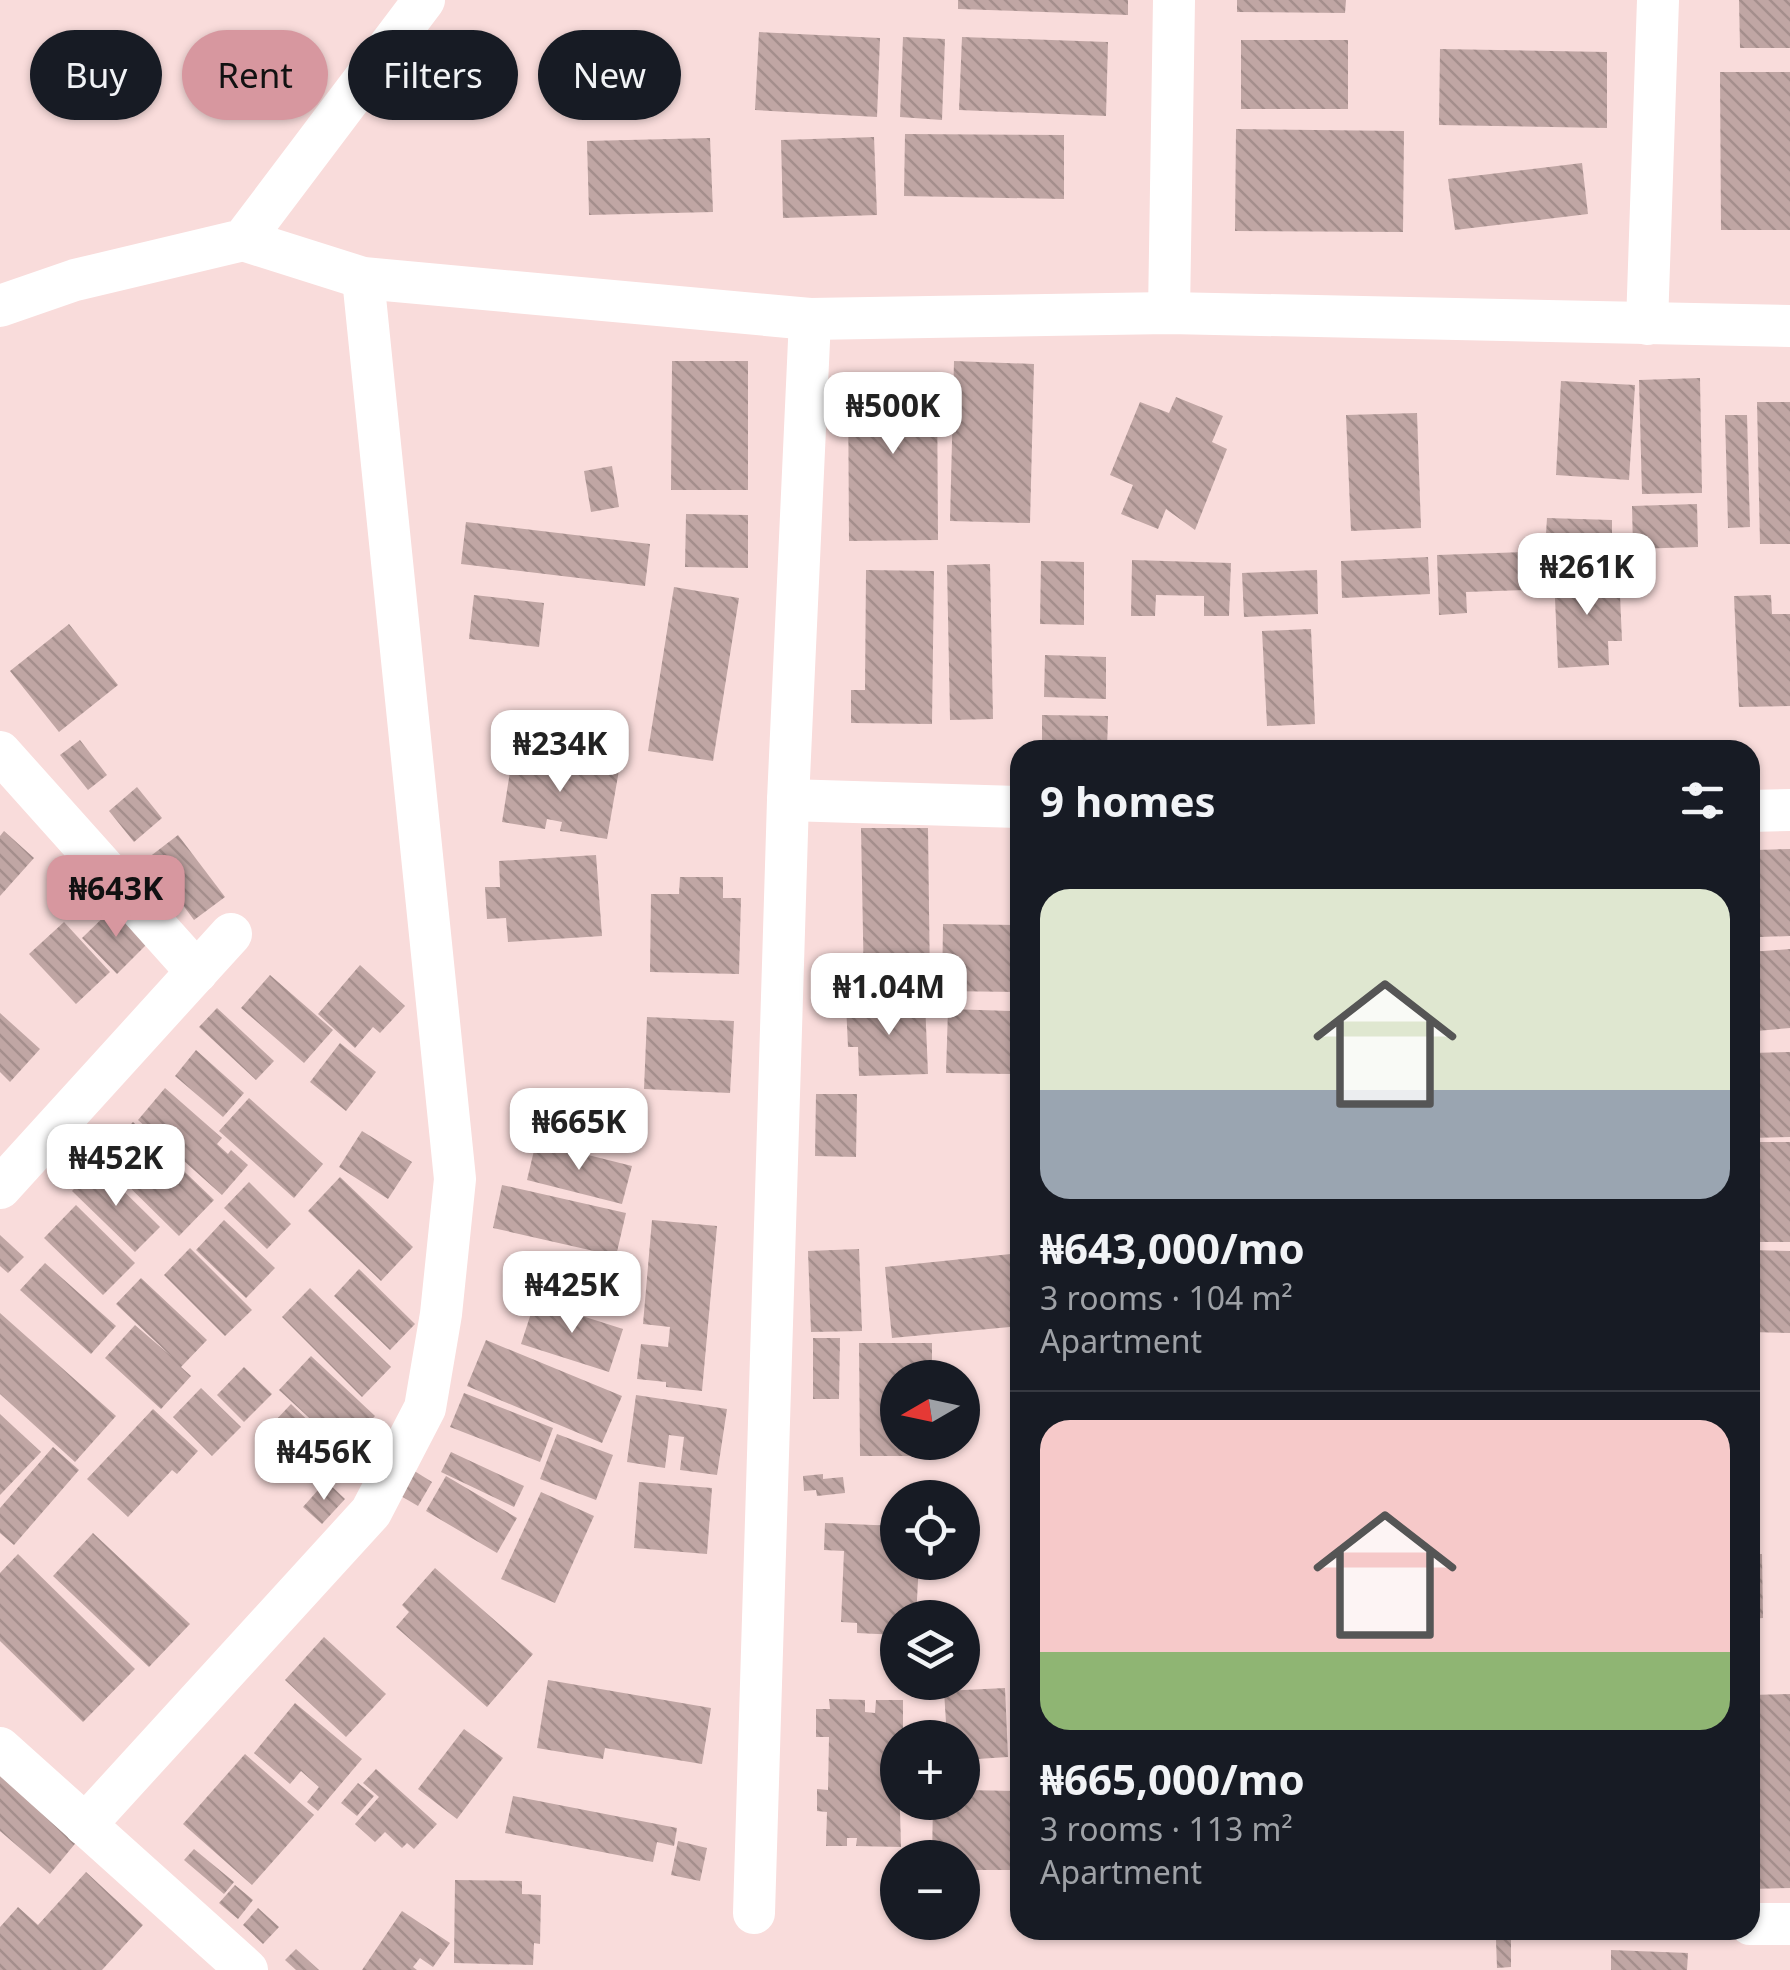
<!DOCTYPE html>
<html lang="en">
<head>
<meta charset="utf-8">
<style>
	:root { --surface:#171b24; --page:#242831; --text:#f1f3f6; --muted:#9ea1a6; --line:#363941; --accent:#d7979f }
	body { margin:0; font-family:"Noto Sans",sans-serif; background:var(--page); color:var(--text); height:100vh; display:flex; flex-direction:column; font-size:38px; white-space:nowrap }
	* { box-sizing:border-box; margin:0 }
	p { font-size:32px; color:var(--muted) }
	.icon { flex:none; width:55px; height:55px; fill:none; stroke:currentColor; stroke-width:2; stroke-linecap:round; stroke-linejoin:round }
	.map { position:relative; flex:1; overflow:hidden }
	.sheet { position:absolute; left:1010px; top:740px; width:750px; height:1200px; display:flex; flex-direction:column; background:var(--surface); border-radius:30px; box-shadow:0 2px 8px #0004 }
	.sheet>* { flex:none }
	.banner { position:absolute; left:30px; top:30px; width:830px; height:90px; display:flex; gap:20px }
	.needle { width:65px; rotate:261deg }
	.buttons { position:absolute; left:880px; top:1360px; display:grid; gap:20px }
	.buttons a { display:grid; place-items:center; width:100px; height:100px; border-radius:50%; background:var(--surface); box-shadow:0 2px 8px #0004; font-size:50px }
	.price { position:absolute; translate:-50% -85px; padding:0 22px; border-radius:20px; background:#fff; color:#222; font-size:32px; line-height:65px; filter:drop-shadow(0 2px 5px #0008) }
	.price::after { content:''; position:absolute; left:50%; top:60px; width:30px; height:22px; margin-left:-15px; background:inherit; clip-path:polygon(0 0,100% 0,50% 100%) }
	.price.current { background:var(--accent); color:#111 }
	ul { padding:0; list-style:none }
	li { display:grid; align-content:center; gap:20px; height:530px; padding:0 30px }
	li+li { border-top:2px solid var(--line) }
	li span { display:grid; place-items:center; height:310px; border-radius:30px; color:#555 }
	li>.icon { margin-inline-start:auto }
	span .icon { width:180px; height:180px; fill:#fffc; stroke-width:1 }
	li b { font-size:42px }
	h2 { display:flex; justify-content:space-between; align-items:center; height:120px; padding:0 30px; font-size:42px }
	.chip { padding:0 35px; border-radius:45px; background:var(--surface); box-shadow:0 2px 8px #0004; font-size:35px; line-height:90px }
	.chip.current { background:var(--accent); color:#111 }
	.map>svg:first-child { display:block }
	.building { fill:url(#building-back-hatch) }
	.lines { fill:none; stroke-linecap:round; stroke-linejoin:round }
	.minor { stroke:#fff; stroke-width:42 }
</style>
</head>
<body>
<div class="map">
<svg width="1790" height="1970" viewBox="0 0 1790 1970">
	<defs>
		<pattern id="building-back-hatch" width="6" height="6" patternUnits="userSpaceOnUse" patternTransform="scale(2.5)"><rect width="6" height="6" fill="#c0a6a4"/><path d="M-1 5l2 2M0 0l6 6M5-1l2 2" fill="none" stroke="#a48e8c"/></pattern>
	</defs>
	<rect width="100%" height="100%" fill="#f9dcdb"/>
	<g class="building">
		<path d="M958 0H1128V15L958 9Z"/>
		<path d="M1237 0H1346L1345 13 1237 12Z"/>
		<path d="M1739 0H1790V48H1740Z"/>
		<path d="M759 32 880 38 877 117 755 110Z"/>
		<path d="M903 37 945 39 942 120 900 117Z"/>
		<path d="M962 37 1108 42 1106 116 959 110Z"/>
		<rect x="1241" y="40" width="107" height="69"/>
		<path d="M1440 49 1607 52V128L1439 125Z"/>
		<path d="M1720 72H1790V230H1721Z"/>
		<path d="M1236 129 1404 131 1403 232 1235 231Z"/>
		<path d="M905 134 1064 135V199L904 196Z"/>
		<path d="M874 137 877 215 783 218 781 140Z"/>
		<path d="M710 138 713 212 589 215 587 141Z"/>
		<path d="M1582 163 1588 214 1455 230 1448 179Z"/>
		<path d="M672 361H748V490H671Z"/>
		<path d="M954 361 1034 364 1030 523 950 521Z"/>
		<path d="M937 373 938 540 849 541 848 374Z"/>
		<path d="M1700 378 1702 493 1642 494 1639 380Z"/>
		<path d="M1561 381 1635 385 1629 480 1556 475Z"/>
		<path d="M1176 397 1223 416 1212 442 1227 449 1195 530 1166 509 1158 529 1121 514 1133 485 1110 475 1140 402 1169 413Z"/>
		<path d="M1757 402H1790V544H1760Z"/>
		<path d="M1417 413 1421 528 1351 531 1346 415Z"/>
		<path d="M1725 415H1747L1750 527 1728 528Z"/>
		<path d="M612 466 619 507 591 512 584 471Z"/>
		<path d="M1697 504 1698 547 1633 549 1632 506Z"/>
		<path d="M686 514 748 515V568L685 567Z"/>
		<path d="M1547 518 1612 520V552L1545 550Z"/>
		<path d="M466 522 650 544 645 586 461 564Z"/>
		<path d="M1525 552 1526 590 1466 592 1467 613 1439 615 1437 555Z"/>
		<path d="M1428 557 1430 594 1342 598 1341 561Z"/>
		<path d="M1132 560 1231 563 1229 616H1204V596L1156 595 1155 616H1131Z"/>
		<path d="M1041 561 1084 562V625L1040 624Z"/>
		<path d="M990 564 993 719 950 720 947 565Z"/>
		<path d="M866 570 934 571 932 724 851 723V690H865Z"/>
		<path d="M1317 570 1318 614 1244 617 1242 573Z"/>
		<path d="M1619 572 1622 641H1608L1609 665 1558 668 1554 575Z"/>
		<path d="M674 587 739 598 713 761 648 751Z"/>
		<path d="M474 595 544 603 539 647 469 639Z"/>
		<path d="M1771 595 1772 614H1790V706L1739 707 1734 596Z"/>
		<path d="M69 624 118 685 59 732 10 671Z"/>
		<path d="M1311 629 1315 724 1267 726 1262 631Z"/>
		<path d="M1045 655 1106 657V699L1044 697Z"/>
		<path d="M1042 715 1108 716 1107 750H1042Z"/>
		<path d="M80 740 107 775 88 790 60 755Z"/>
		<path d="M513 753 619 770 607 839 560 831 562 822 547 819 545 829 502 822Z"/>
		<path d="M137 787 162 818 134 842 109 811Z"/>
		<path d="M861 828H928L930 986 864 987Z"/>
		<path d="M4 831 34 858 0 896V836Z"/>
		<path d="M178 835 225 897 194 920 148 858Z"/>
		<path d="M1790 849V936L1760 937 1757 850Z"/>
		<path d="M596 855 602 936 508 942 506 918 487 919 485 887H500L499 861Z"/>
		<path d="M680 877H723V898H741L739 974 650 972 651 894H679Z"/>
		<path d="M115 906 150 941 117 974 82 938Z"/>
		<path d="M64 922 110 972 76 1004 29 954Z"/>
		<path d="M943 924 1020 925V992L942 991Z"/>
		<path d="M1790 949V1028L1756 1031 1750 952Z"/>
		<path d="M360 965 405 1006 380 1033 373 1027 355 1048 318 1014Z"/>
		<path d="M270 975 333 1030 304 1063 241 1008Z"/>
		<path d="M925 1001 928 1074 859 1076 858 1047H848L846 1004Z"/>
		<path d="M217 1008 274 1061 256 1080 199 1027Z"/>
		<path d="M948 1009 1011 1011 1010 1074 946 1073Z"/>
		<path d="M0 1013 40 1049 10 1082 0 1072Z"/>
		<path d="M647 1017 734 1021 730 1093 644 1089Z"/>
		<path d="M340 1043 376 1072 346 1111 310 1082Z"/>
		<path d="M196 1050 244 1093 223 1117 175 1076Z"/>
		<path d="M1790 1052V1137L1750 1138V1053Z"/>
		<path d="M165 1088 222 1138 217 1144 228 1154 231 1150 248 1165 222 1195 138 1120Z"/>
		<path d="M816 1094H857L856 1157 815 1156Z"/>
		<path d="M249 1098 323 1164 294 1198 219 1131Z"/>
		<path d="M133 1122 214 1200 179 1236 99 1157Z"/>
		<path d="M362 1131 412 1162 388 1199 339 1167Z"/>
		<path d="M536 1142 632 1166 622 1204 527 1180Z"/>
		<rect x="1750" y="1142" width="40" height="100"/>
		<path d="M97 1165 160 1227 135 1252 72 1191Z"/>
		<path d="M340 1177 413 1247 381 1281 308 1211Z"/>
		<path d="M249 1182 291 1224 267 1249 224 1208Z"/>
		<path d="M502 1185 626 1213 616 1256 493 1228Z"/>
		<path d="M76 1205 135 1263 103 1295 44 1238Z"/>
		<path d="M224 1220 275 1268 246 1298 196 1250Z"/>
		<path d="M652 1220 717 1226 702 1391 666 1387V1382L637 1379 641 1344 668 1347 670 1327 643 1324Z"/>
		<path d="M0 1235 24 1257 8 1273 0 1266Z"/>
		<path d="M190 1248 252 1310 225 1336 164 1275Z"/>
		<path d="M859 1249 862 1331 811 1332 808 1251Z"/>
		<path d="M1750 1250 1790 1251V1333L1750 1332Z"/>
		<path d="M1020 1253V1326L892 1338 885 1267Z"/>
		<path d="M45 1263 116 1326 91 1354 20 1290Z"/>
		<path d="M359 1269 415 1324 390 1350 334 1296Z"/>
		<path d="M141 1278 207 1340 181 1367 191 1376 161 1409 105 1358 135 1325 172 1357 116 1304Z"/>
		<path d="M310 1288 391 1367 362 1397 282 1317Z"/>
		<path d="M535 1301 623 1329 609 1372 521 1344Z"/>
		<path d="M0 1313 116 1416 75 1462 0 1394Z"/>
		<path d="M813 1338H840L839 1399H813Z"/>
		<path d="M486 1340 622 1396 602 1443 467 1386Z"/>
		<path d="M859 1343H932V1378H898V1442H933V1456H860Z"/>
		<path d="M311 1356 375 1416 344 1450 279 1390Z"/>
		<path d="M244 1367 272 1394 244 1422 217 1395Z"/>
		<path d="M201 1388 241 1427 212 1456 173 1417Z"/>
		<path d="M464 1393 553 1428 540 1462 450 1427Z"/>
		<path d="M636 1395 727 1409 717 1475 680 1470 684 1437 669 1435 665 1468 627 1462Z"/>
		<path d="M291 1404 334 1446 319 1462 276 1420Z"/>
		<path d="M153 1409 198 1451 177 1474 172 1470 128 1517 87 1479Z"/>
		<path d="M0 1414 41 1452 0 1495Z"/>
		<path d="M557 1434 613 1455 596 1500 540 1479Z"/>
		<path d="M53 1447 79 1470 14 1545 0 1533V1508Z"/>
		<path d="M451 1452 524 1486 514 1507 441 1472Z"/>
		<path d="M408 1467 432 1482 418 1506 394 1492Z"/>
		<path d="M823 1474V1479L843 1477 845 1493 817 1496 816 1490 804 1491 803 1476Z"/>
		<path d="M446 1476 517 1518 497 1553 426 1511Z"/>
		<path d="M326 1481 345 1499 322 1524 303 1507Z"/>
		<path d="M639 1482 712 1488 707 1554 634 1548Z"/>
		<path d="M541 1492 594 1516 555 1603 501 1579Z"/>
		<path d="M825 1523 898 1526V1562H919L916 1618H898V1635L857 1633V1623L841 1622 844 1551 824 1550Z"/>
		<path d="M93 1533 190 1624 149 1667 53 1576Z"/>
		<path d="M18 1554 135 1669 83 1722 0 1641V1573Z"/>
		<path d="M1750 1554H1762L1763 1618 1750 1619Z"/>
		<path d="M435 1568 533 1654 487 1707 396 1627 409 1612 402 1605Z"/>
		<path d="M324 1637 386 1694 346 1737 285 1680Z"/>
		<path d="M548 1680 711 1708 702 1764 605 1748 603 1759 537 1748Z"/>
		<path d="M1005 1688 1008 1757 962 1760V1738H947L944 1691Z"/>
		<path d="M1790 1694V1888L1750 1889V1695Z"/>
		<path d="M829 1699 865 1700V1712L875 1713 876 1700H903V1738H898L901 1847 856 1846 857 1838H847V1846H826L827 1812 817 1811V1789L828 1790 829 1737H816V1709H830Z"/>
		<path d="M295 1703 362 1759 318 1811 307 1802 319 1787 301 1771 290 1784 254 1753Z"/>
		<path d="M464 1729 503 1758 457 1819 418 1789Z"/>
		<path d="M245 1754 314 1815 252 1885 183 1824Z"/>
		<path d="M376 1769 437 1824 414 1849 407 1843 402 1848 385 1832 375 1842 355 1824 379 1797 363 1783Z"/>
		<path d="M0 1772 79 1839 50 1874 0 1831Z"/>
		<path d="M358 1783 374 1796 357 1816 341 1803Z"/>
		<path d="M962 1790 1020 1791V1870H962V1858H932L933 1802H962Z"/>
		<path d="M513 1796 677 1828 674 1846 657 1842 653 1862 505 1833Z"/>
		<path d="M678 1841 707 1848 700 1881 671 1875Z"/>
		<path d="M194 1849 234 1882 224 1894 184 1860Z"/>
		<path d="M86 1872 143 1925 102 1970H0V1927L18 1907 38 1925Z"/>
		<path d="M455 1880 522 1881V1894L541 1895 540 1944 534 1943 533 1965 454 1963Z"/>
		<path d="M235 1885 253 1900 238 1919 219 1903Z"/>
		<path d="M258 1908 279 1927 263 1944 243 1925Z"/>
		<path d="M402 1911 450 1943 433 1967 420 1958 413 1967 417 1970H362Z"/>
		<path d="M1496 1940H1511V1967L1497 1968Z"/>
		<path d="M296 1949 319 1970H296L285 1960Z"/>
		<path d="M1611 1950 1688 1953 1687 1970H1611Z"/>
	</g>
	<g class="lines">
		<g class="minor">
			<path d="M243 240 363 278 810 319 1169 313 1790 326"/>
			<path d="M0 306 75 280 243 240 424 0"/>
			<path d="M1169 313 1174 0"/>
			<path d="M1647 324 1658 0"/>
			<path d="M0 752 197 972"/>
			<path d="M788 800 1020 807"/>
			<path d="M1750 811 1790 810"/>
			<path d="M0 1188 231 934"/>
			<path d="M0 1748 247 1970"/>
			<path d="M85 1825 371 1512 425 1408 441 1314 455 1179 363 278"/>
			<path d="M754 1913 788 800 810 319"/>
			<path d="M1750 1924H1790"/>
		</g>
	</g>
</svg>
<div class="buttons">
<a><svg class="needle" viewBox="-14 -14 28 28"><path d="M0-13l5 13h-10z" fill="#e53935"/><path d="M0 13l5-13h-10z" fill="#9ea1a6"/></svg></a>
<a><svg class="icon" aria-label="locate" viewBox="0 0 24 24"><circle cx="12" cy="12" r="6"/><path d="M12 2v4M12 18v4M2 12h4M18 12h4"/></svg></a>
<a><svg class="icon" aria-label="layers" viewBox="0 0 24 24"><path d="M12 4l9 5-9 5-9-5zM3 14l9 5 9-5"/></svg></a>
<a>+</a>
<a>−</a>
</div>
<b class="price" style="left:893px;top:457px">₦500K</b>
<b class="price" style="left:1587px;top:618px">₦261K</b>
<b class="price" style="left:560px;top:795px">₦234K</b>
<b class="price current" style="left:116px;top:940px">₦643K</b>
<b class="price" style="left:889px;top:1038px">₦1.04M</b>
<b class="price" style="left:579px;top:1173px">₦665K</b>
<b class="price" style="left:116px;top:1209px">₦452K</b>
<b class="price" style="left:572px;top:1336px">₦425K</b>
<b class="price" style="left:324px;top:1503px">₦456K</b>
<div class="banner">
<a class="chip">Buy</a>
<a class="chip current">Rent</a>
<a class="chip">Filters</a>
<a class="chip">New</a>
</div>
<section class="sheet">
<h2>9 homes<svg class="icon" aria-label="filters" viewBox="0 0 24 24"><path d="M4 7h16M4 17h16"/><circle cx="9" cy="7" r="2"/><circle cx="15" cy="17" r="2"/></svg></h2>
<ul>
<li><span style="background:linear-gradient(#dfe7d0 65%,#9aa5b1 0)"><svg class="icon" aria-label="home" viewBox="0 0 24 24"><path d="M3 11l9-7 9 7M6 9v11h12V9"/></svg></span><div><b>₦643,000/mo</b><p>3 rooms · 104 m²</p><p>Apartment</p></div></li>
<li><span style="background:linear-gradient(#f6c9c9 75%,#8fb573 0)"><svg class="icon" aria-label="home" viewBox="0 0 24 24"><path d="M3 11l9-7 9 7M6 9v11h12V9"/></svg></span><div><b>₦665,000/mo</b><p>3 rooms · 113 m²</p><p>Apartment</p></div></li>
</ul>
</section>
</div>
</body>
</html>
